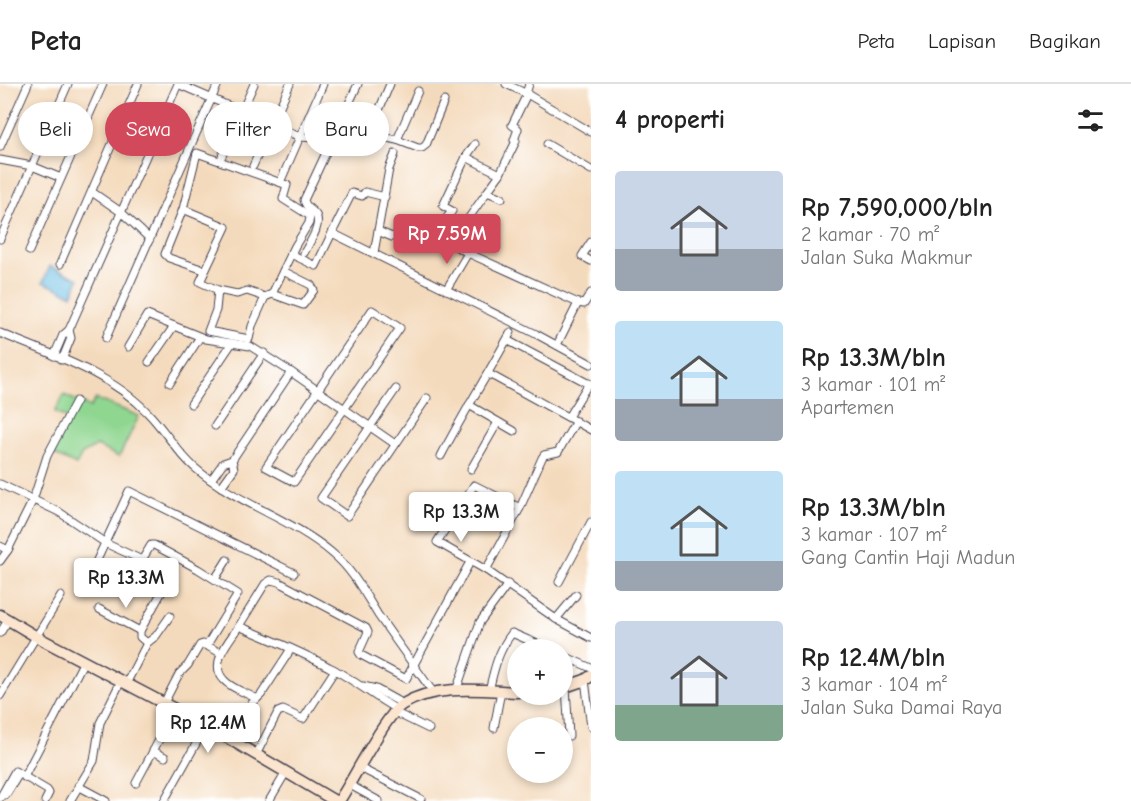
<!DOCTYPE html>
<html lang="id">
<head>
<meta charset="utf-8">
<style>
	:root { --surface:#fff; --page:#f2f2f2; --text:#222; --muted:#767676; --line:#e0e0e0; --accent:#d1495b }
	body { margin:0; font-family:"Comic Neue",sans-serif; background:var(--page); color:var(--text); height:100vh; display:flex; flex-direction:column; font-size:22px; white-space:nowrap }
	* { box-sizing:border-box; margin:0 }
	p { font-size:20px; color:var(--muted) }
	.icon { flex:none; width:33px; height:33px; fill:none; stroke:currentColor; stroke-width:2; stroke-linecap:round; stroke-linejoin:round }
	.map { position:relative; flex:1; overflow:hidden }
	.sheet { display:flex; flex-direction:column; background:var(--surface); width:540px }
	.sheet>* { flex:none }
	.hud { position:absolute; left:18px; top:18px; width:483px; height:54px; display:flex; gap:12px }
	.controls { position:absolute; left:507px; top:555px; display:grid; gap:12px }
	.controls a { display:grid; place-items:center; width:66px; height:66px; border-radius:50%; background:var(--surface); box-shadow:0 3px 9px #0003; font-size:30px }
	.price { position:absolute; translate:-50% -51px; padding:0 14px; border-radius:6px; background:#fff; color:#222; font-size:20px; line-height:39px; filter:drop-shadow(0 2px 3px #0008) }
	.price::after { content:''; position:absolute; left:50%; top:36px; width:18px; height:14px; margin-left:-9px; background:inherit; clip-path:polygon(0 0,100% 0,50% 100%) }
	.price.current { background:var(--accent); color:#fff }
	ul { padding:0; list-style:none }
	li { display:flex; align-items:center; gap:18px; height:150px; padding:0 24px }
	li span { display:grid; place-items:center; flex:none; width:168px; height:120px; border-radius:6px; color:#555 }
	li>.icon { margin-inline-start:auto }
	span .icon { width:72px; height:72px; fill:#fffc; stroke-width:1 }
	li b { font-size:26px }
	h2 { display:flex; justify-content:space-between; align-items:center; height:72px; padding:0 24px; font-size:26px }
	.pill { padding:0 21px; border-radius:27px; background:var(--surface); box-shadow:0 3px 9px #0003; font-size:21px; line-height:54px }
	.pill.current { background:var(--accent); color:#fff }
	header { display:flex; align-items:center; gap:36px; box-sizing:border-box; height:84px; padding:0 30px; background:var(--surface); border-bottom:2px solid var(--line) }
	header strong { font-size:28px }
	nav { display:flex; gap:33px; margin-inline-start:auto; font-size:21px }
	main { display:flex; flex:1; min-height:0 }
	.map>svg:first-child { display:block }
	.green { fill:#8fd690; stroke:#587c66; stroke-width:1.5 }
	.water { fill:#65bbe2; stroke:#446e8e; stroke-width:1.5 }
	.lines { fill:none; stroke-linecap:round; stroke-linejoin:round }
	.street-casing { stroke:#423e4e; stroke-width:9 }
	.secondary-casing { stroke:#423e4e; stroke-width:13 }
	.street { stroke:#fff; stroke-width:7 }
	.secondary { stroke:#fbe5cf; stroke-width:10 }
</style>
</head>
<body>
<header>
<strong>Peta</strong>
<nav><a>Peta</a><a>Lapisan</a><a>Bagikan</a></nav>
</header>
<main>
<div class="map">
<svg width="591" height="717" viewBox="0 0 591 717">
	<rect width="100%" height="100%" fill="#fff"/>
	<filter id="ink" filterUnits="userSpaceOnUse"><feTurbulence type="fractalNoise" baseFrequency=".0167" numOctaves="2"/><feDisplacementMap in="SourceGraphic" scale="12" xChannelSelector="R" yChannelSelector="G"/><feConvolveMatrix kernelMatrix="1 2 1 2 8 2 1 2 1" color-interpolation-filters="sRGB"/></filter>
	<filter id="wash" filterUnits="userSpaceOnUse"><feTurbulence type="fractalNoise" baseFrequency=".008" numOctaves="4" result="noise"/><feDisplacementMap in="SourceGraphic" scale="24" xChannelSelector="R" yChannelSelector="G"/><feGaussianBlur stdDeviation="1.35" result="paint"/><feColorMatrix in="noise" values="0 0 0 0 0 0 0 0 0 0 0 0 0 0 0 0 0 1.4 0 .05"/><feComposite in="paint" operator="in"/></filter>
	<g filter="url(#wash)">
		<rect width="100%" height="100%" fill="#f4dabc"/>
		<path class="green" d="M64 311 90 323 96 315 139 332 119 373 97 362 82 370 76 381 51 369 68 335 55 328Z"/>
		<path class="water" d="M50 182 79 195 72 211 43 198Z"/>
	</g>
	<g filter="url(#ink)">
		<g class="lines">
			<defs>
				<g id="street">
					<path d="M178 0 300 53 316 54 346 50H369L397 56 418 64H422L426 61 444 17"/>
					<path d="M506 0 527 10 591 48"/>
					<path d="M526 10 529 0"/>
					<path d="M369 50 390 0"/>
					<path d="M397 56 418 7"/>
					<path d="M547 60 591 86"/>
					<path d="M0 63 28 0"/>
					<path d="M222 72 254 0"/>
					<path d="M466 73 500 90"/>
					<path d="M0 76 32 82 61 94"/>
					<path d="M253 82 290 0"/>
					<path d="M282 94 323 0"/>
					<path d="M92 108 121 128 150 155"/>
					<path d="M487 108 500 90 516 57 514 56 518 45 512 41 527 10"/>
					<path d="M183 125 165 170 169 174 204 186"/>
					<path d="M378 147 392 153 396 151 400 144 417 150 421 143 468 169 578 219 584 220 591 209"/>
					<path d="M332 149 352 109 362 112 365 108 385 113"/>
					<path d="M435 149 452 127 443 122 466 73 475 60"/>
					<path d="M0 155 68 0"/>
					<path d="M591 158 582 172 591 177"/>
					<path d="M451 159 487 108 502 114"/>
					<path d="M29 167 103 0"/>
					<path d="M304 169C309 159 322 142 316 131 312 125 306 125 304 116L358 0"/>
					<path d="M374 169 389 85 395 70"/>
					<path d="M291 170 316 182 332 149 536 250 591 280"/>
					<path d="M60 180 138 0"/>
					<path d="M218 206 200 198 226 143 183 125 197 69 287 101 283 115 310 132 309 139 295 162 272 210 265 213 247 207 237 210 218 206 216 226 208 247 249 255 252 242 265 213"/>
					<path d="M446 206 468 169"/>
					<path d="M272 210 303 221 314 206 311 201 283 187"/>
					<path d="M372 226 400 244 294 398 266 383Z"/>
					<path d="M0 249C49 270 109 288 147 328 164 345 176 367 194 383 235 419 291 434 332 469 352 485 365 510 378 531 396 557 415 583 433 608"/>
					<path d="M106 254 218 0"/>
					<path d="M507 256 591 301"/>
					<path d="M557 261 578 219"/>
					<path d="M128 263 147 231 206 255 250 262 291 288 395 360"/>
					<path d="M54 272 63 251 69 246 178 0"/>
					<path d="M62 276 71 254 69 246"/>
					<path d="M149 278 174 242"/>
					<path d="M489 290 591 346"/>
					<path d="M170 299 200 253"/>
					<path d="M396 305 321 414 347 432 427 314"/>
					<path d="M191 320 232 259"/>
					<path d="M469 321 514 347"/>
					<path d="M568 333 589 299"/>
					<path d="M215 342 264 269"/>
					<path d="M441 372C463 330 488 290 511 248"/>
					<path d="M471 385 498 338"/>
					<path d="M211 396 223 379 232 376 291 288"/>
					<path d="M0 400 59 428 107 460 142 476 169 495 140 547V553L147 559"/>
					<path d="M221 403 234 385 232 376"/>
					<path d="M520 424 474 401 437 458 486 486 556 535 591 554"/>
					<path d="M0 462 8 466"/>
					<path d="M142 476 151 461H154L198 485 238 510 207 561"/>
					<path d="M0 477 8 466 33 416 47 372 76 317"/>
					<path d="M486 486 520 424 542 374 544 371 558 368 576 337"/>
					<path d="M92 487 129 407 294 489"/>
					<path d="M215 495 227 476"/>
					<path d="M559 498 591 438"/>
					<path d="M99 525 140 547"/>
					<path d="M556 535 576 511"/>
					<path d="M239 542 265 500 271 496 279 498 366 544 368 548 359 568 361 571 406 595 470 478"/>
					<path d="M0 549 9 535"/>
					<path d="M562 571 591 584"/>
					<path d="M585 596 591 643"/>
					<path d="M126 600 147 559 156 552 170 532"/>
					<path d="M363 602 376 605 403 620"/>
					<path d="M566 603 569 652"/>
					<path d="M456 607 480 538 508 500"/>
					<path d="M489 607C494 585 498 567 512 549L551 566"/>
					<path d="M0 612 61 512"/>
					<path d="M257 615C247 609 232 605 224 596 208 579 230 556 239 542 269 555 300 567 329 583 353 595 373 612 396 625"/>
					<path d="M164 619 179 590 188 581 200 561 203 560 221 569"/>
					<path d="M394 628 429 645"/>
					<path d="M494 644 501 607"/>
					<path d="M233 657 251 620 261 611 291 565"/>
					<path d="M153 667 165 673"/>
					<path d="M256 671 278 628 283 626 303 635 335 586"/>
					<path d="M360 684 421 715"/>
					<path d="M24 693 84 577"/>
					<path d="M136 699 175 626"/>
					<path d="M350 701 379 717"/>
					<path d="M78 702 106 717"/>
					<path d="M2 711H6L19 690"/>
					<path d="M0 714 15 687 47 706 49 709 45 717"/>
					<path d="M70 717 94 677 100 639 121 597"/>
					<path d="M164 717 206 642"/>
					<path d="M269 717 285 690"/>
				</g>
				<g id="secondary">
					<path d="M0 531 37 553 209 643 335 717"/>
					<path d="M562 604 585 596 591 592"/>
					<path d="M339 717C353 696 386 630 403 620 436 600 481 606 518 608"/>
				</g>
			</defs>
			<use href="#street" class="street-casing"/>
			<use href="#secondary" class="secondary-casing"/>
			<use href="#street" class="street"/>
			<use href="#secondary" class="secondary"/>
		</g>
	</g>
</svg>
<div class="controls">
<a>+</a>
<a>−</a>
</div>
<b class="price current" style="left:447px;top:181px">Rp 7.59M</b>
<b class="price" style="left:461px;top:459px">Rp 13.3M</b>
<b class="price" style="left:126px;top:525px">Rp 13.3M</b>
<b class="price" style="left:208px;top:670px">Rp 12.4M</b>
<div class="hud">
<a class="pill">Beli</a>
<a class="pill current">Sewa</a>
<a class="pill">Filter</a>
<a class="pill">Baru</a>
</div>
</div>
<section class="sheet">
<h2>4 properti<svg class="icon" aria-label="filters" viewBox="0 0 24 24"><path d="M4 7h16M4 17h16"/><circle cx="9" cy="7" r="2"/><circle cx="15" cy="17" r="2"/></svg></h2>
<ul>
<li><span style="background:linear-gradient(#c9d6e8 65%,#9aa5b1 0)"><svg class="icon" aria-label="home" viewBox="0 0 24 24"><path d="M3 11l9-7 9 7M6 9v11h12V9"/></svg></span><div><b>Rp 7,590,000/bln</b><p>2 kamar · 70 m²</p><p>Jalan Suka Makmur</p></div></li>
<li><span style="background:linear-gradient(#bfe0f5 65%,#9aa5b1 0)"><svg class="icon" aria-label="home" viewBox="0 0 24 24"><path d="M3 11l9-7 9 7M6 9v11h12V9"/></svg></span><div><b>Rp 13.3M/bln</b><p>3 kamar · 101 m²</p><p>Apartemen</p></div></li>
<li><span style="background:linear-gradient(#bfe0f5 75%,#9aa5b1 0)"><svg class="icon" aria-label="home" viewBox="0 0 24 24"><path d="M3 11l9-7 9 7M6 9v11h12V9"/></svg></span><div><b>Rp 13.3M/bln</b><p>3 kamar · 107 m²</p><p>Gang Cantin Haji Madun</p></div></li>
<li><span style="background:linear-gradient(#c9d6e8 70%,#7fa58c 0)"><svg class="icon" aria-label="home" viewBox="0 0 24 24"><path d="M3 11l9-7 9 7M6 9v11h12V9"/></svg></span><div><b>Rp 12.4M/bln</b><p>3 kamar · 104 m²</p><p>Jalan Suka Damai Raya</p></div></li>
</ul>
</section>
</main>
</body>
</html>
